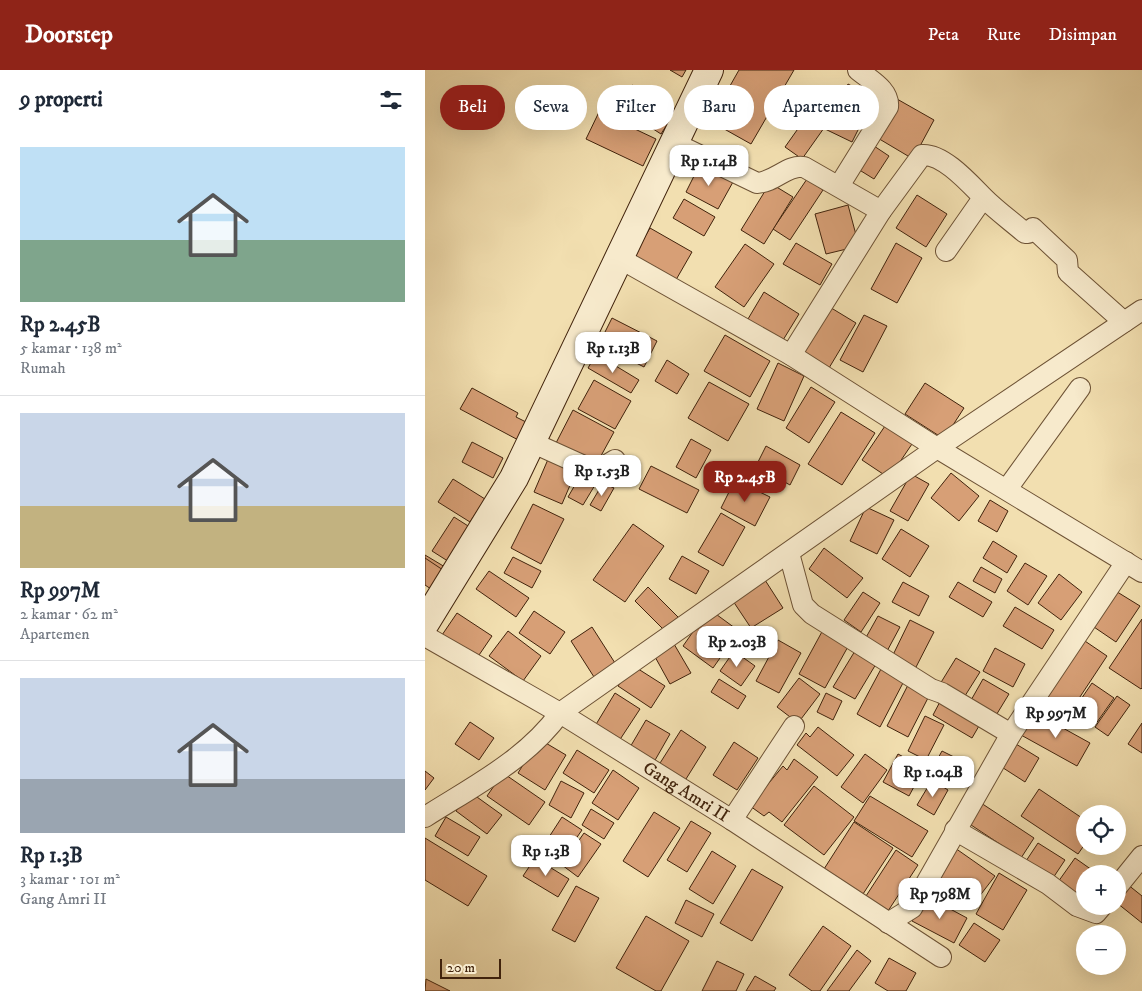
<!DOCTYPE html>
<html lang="id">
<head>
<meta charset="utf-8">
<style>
	:root { --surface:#fff; --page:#f2f2f3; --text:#1f2937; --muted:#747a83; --line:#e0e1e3; --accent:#8f2418 }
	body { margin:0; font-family:"IM FELL DW Pica",serif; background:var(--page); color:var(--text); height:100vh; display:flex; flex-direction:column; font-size:19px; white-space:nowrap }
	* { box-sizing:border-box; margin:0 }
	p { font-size:16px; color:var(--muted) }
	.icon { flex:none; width:28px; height:28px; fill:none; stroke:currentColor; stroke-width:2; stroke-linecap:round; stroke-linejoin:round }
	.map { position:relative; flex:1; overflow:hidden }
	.details { display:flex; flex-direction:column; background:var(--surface); width:425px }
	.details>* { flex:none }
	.hud { position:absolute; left:15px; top:15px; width:475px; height:45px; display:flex; gap:10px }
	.controls { position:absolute; left:651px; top:735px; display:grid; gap:10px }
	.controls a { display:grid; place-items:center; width:50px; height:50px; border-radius:50%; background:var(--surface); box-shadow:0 5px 20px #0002; font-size:25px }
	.scale { position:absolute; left:15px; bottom:12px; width:61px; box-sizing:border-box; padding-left:5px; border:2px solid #41230c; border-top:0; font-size:14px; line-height:18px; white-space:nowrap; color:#41230c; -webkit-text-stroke:4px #f7eacc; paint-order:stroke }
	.price { position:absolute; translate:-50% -42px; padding:0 11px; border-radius:10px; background:#fff; color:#222; font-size:16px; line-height:32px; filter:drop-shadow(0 1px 2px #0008) }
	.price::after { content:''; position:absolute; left:50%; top:30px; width:15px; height:11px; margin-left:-8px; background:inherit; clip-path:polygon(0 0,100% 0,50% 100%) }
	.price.active { background:var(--accent); color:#fff }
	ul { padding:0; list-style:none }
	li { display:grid; align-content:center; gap:10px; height:265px; padding:0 20px }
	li+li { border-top:1px solid var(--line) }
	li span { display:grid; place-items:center; height:155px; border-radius:0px; color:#555 }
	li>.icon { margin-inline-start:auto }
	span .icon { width:90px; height:90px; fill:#fffc; stroke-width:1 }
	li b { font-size:21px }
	h2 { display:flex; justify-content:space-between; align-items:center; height:60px; padding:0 20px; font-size:21px }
	.chip { padding:0 18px; border-radius:22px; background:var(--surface); box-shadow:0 5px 20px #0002; font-size:18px; line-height:45px }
	.chip.active { background:var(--accent); color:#fff }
	header { display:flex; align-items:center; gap:30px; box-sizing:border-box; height:70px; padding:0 25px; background:var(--accent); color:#fff }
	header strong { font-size:24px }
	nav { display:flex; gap:28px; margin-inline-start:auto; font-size:18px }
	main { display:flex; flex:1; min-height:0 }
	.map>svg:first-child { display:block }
	.building { fill:#d79f76; stroke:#41230c }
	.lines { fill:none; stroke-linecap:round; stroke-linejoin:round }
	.street-casing { stroke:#6d5235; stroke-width:22 }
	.secondary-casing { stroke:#41230c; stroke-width:30 }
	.street { stroke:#f7eacc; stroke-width:20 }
	.secondary { stroke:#f7eacc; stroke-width:28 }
	.labels { text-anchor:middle; stroke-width:4; stroke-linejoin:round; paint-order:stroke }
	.street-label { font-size:18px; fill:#41230c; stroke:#f7eacc }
</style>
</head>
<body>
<header>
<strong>Doorstep</strong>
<nav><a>Peta</a><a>Rute</a><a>Disimpan</a></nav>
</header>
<main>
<section class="details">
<h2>9 properti<svg class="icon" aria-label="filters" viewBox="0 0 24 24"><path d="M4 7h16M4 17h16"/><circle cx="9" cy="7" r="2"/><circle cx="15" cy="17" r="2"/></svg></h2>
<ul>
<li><span style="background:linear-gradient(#bfe0f5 60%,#7fa58c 0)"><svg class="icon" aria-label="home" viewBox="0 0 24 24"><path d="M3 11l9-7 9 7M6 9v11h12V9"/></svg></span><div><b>Rp 2.45B</b><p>5 kamar · 138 m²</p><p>Rumah</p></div></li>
<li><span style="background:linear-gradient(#c9d6e8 60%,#c2b280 0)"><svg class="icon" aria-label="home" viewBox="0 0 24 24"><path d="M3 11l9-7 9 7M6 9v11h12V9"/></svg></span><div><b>Rp 997M</b><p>2 kamar · 62 m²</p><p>Apartemen</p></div></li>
<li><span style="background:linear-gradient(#c9d6e8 65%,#9aa5b1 0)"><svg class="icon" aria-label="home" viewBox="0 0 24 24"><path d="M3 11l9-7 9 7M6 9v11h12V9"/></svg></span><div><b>Rp 1.3B</b><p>3 kamar · 101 m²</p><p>Gang Amri II</p></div></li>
</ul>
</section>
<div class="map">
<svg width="717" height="921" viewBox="0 0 717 921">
	<rect width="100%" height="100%" fill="#f2dfb0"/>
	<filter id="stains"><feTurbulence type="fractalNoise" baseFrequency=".004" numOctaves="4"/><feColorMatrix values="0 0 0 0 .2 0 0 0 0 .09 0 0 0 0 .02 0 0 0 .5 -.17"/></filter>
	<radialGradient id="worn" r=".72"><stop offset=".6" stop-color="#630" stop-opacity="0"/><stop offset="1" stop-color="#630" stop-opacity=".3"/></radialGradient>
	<g class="building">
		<path d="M245 0H261L257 7Z"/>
		<path d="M314 0H369L326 74 285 51Z"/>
		<path d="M423 14 449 28 427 72 400 59Z"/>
		<path d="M207 15 250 42 236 64 194 37Z"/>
		<path d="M472 29 509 50 488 89 451 67Z"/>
		<path d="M174 42 231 69 218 96 161 69Z"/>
		<path d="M382 46 399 58 377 89 360 77Z"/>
		<path d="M443 72 464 86 449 109 428 96Z"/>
		<path d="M275 94 308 112 293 139 261 122Z"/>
		<path d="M382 109 398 120 365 170 348 159Z"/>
		<path d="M345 113 368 127 339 174 316 160Z"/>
		<path d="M492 125 522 144 501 177 471 158Z"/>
		<path d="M259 129 290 147 279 166 248 148Z"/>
		<path d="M423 135 434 176 401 184 390 144Z"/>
		<path d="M225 158 267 182 248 215 206 190Z"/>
		<path d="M371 173 407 194 395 215 358 194Z"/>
		<path d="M471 173 497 188 472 233 446 219Z"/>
		<path d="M320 174 349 194 319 237 290 217Z"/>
		<path d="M339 222 374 244 355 275 320 254Z"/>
		<path d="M403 236 431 253 404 298 376 281Z"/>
		<path d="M439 245 462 256 438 302 415 290Z"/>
		<path d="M187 248 232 271 219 297 174 274Z"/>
		<path d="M300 265 345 291 325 327 279 301Z"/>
		<path d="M171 284 214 310 206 323 163 298Z"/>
		<path d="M242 290 264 304 252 324 230 311Z"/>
		<path d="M353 293 379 306 359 351 332 339Z"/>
		<path d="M169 310 206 331 190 359 153 339Z"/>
		<path d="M284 312 324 334 303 371 263 348Z"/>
		<path d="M500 313 539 338 519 369 480 344Z"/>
		<path d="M386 317 410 332 384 373 361 358Z"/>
		<path d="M47 318 93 343 91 347 107 355 97 372 35 339Z"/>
		<path d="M148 340 189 362 171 395 131 373Z"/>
		<path d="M416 342 450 363 417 415 383 394Z"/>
		<path d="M462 353 489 371 464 408 437 390Z"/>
		<path d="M266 369 286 380 271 408 251 397Z"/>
		<path d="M47 372 78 388 68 408 37 392Z"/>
		<path d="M341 376 375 395 365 415 331 396Z"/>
		<path d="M124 387 152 399 137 434 109 422Z"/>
		<path d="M226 396 274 420 262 443 214 419Z"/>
		<path d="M158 401 173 410 158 435 143 427Z"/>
		<path d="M526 403 554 426 534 451 506 428Z"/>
		<path d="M486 404 504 414 483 451 465 441Z"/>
		<path d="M28 409 60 429 45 452 13 432Z"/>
		<path d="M310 410 345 427 330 456 296 438Z"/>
		<path d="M178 413 189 418 176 441 165 435Z"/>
		<path d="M565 430 583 441 572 462 553 451Z"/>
		<path d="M108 434 139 449 116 494 86 478Z"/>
		<path d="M441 437 469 450 452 484 425 471Z"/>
		<path d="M296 443 320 457 298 496 273 482Z"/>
		<path d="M29 447 51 461 29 495 7 481Z"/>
		<path d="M208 454 239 476 200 532 168 510Z"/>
		<path d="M476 459 504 476 485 507 457 489Z"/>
		<path d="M568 471 592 486 582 503 558 488Z"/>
		<path d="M399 478 438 508 422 528 384 499Z"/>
		<path d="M0 485 25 500 12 522 0 514Z"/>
		<path d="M257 486 284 501 271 524 244 509Z"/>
		<path d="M88 487 116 501 107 518 79 503Z"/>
		<path d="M0 488 21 502 9 521 0 515Z"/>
		<path d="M600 493 622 506 603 535 582 521Z"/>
		<path d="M556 497 577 509 570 523 548 511Z"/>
		<path d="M64 501 104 528 91 547 51 519Z"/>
		<path d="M634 504 657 522 636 550 613 533Z"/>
		<path d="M340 510 358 538 326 558 308 531Z"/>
		<path d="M478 512 504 526 494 546 467 532Z"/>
		<path d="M533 512 567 532 558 547 524 527Z"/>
		<path d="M223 517 253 547 239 560 210 531Z"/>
		<path d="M689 520 715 536 691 572 666 555Z"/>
		<path d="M438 522 455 533 436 562 419 550Z"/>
		<path d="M590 537 629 560 617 579 578 556Z"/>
		<path d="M284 539 314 561 288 598 258 576Z"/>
		<path d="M109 541 140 562 125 584 94 563Z"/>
		<path d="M32 543 67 566 52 588 17 565Z"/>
		<path d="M453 546 475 557 461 583 439 571Z"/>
		<path d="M717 549V618L716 619 684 598Z"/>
		<path d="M485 550 509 562 489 601 466 589Z"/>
		<path d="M167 557 190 593 169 607 146 571Z"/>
		<path d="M399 558 425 573 400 618 374 604Z"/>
		<path d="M83 561 116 586 98 611 64 586Z"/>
		<path d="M654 567 682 586 643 645 614 626Z"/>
		<path d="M353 570 376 583 354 623 331 611Z"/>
		<path d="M249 574 266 603 245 614 229 585Z"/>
		<path d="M433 576 454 589 430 629 408 617Z"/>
		<path d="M570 578 600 594 588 617 558 601Z"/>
		<path d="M309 581 330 596 316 616 295 601Z"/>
		<path d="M531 588 555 602 538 629 515 614Z"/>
		<path d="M207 595 240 616 226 638 193 616Z"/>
		<path d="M456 599 479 611 455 657 432 644Z"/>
		<path d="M374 608 395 624 373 653 352 637Z"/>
		<path d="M294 609 321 626 313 639 286 622Z"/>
		<path d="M558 609 584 624 570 647 545 632Z"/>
		<path d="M667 613 689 628 670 655 648 641Z"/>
		<path d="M483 615 504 626 483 667 462 656Z"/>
		<path d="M190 623 215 639 194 671 170 656Z"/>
		<path d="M401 623 417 631 408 650 392 642Z"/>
		<path d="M518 626 558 649 547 668 508 645Z"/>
		<path d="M692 626 705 635 683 666 670 657Z"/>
		<path d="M609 642 665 673 652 696 596 665Z"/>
		<path d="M500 646 519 655 501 690 483 681Z"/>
		<path d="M221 650 245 664 225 699 201 684Z"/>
		<path d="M45 652 69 668 54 690 30 674Z"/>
		<path d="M717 653V683L703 674Z"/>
		<path d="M393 657 429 685 412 706 372 675 381 663 385 667Z"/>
		<path d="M256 660 281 677 256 717 230 701Z"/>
		<path d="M114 669 141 685 120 720 93 703Z"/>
		<path d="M586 671 614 688 600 712 572 694Z"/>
		<path d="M309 672 333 688 312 720 288 705Z"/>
		<path d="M152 680 184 700 169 723 138 703Z"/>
		<path d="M517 681 537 691 527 712 506 701Z"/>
		<path d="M440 684 462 700 438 733 416 717Z"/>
		<path d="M473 684 499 698 484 726 458 712Z"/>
		<path d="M369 689 393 707 357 752 344 742 339 746 325 736 358 696 362 700Z"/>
		<path d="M188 700 214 718 193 750 167 733Z"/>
		<path d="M0 701 9 708 0 720Z"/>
		<path d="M78 703 120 732 104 755 62 726Z"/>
		<path d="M507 710 523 720 509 745 492 735Z"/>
		<path d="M136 711 159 723 146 748 124 735Z"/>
		<path d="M389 716 429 747 399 785 359 755Z"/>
		<path d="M614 719 660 750V774L653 784 596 746Z"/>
		<path d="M45 722 77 745 62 764 31 741Z"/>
		<path d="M445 726 503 761 487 787 429 751Z"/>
		<path d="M553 731 609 768 596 788 540 751Z"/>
		<path d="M166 739 189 753 179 769 157 755Z"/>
		<path d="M229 742 255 758 223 807 198 791Z"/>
		<path d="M21 747 55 767 43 786 10 766Z"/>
		<path d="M137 747 157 760 132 796 113 784Z"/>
		<path d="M266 751 286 763 262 802 242 790Z"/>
		<path d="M429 752 468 778 438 824 399 799Z"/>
		<path d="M159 763 176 774 153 807 137 795Z"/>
		<path d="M0 768 62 806 43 836 0 810Z"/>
		<path d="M613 773 640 790 628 808 601 791Z"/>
		<path d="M530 778 570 806 550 832 511 804Z"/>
		<path d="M471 780 493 795 463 841 441 826Z"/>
		<path d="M287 781 311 796 288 834 264 819Z"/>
		<path d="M110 788 144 809 133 827 98 806Z"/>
		<path d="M650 788 667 800 665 804H660V810L650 824 633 812Z"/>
		<path d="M327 799 358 817 327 871 295 853Z"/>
		<path d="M574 803 602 820 578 860 551 844Z"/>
		<path d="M702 814 717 826V853L692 833V826Z"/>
		<path d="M151 816 174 828 150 872 127 860Z"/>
		<path d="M501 826 542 848 529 873 487 851Z"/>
		<path d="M261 830 289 844 277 867 250 853Z"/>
		<path d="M221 846 264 871 236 921H231L191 898Z"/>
		<path d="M549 853 575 870 560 892 534 875Z"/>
		<path d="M398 856 426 876 395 921H387L364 905Z"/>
		<path d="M432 880 446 891 424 921H402Z"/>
		<path d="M464 888 491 903 481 921H463L450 913Z"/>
		<path d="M292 891 319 904 311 921H277Z"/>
		<path d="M330 906 351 918 349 921H321Z"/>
		<path d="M1 909 25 921H0Z"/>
	</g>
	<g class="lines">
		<defs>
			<g id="street">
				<path d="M249 73 332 113C350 112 363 94 379 97L456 141"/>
				<path d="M414 116 463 37C465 20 445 10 433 0"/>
				<path d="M521 181 558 128"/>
				<path d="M194 188 366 285 512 378 717 502"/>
				<path d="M366 285 456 141 497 85C518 83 545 114 559 128 571 140 586 151 600 163H603L608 158 610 160 642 190 643 202 699 252"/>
				<path d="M106 372 168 400 175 399 190 390"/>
				<path d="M582 419 655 318"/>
				<path d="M364 483 378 535 387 544 506 619 517 623 586 664"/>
				<path id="s1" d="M0 566 135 643 307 750 516 887"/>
				<path d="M0 747C47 717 101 690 135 643L512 378 717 240"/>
				<path d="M307 750 369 656"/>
				<path d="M530 760 623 814 652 836 671 843 677 836"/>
				<path d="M692 817 717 786"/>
				<path d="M463 853 487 838 586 664 701 492"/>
			</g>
			<path id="secondary" d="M0 553 89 408 284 0"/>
		</defs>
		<use href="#street" class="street-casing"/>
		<use href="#secondary" class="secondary-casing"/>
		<use href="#street" class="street"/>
		<use href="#secondary" class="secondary"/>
	</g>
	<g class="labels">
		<g class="street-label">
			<text dy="6" stroke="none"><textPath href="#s1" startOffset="304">Gang Amri II</textPath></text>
		</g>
	</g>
	<rect width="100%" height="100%" filter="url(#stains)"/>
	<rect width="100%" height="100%" fill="url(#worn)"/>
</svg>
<div class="controls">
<a><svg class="icon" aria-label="locate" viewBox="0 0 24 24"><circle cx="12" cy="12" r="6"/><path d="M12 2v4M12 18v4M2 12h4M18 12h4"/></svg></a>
<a>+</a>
<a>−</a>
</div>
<div class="scale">20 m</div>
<b class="price" style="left:284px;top:117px">Rp 1.14B</b>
<b class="price" style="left:188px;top:304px">Rp 1.13B</b>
<b class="price" style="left:177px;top:427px">Rp 1.53B</b>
<b class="price active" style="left:320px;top:433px">Rp 2.45B</b>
<b class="price" style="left:312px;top:598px">Rp 2.03B</b>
<b class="price" style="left:631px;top:669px">Rp 997M</b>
<b class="price" style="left:508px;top:728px">Rp 1.04B</b>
<b class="price" style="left:121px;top:807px">Rp 1.3B</b>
<b class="price" style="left:515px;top:850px">Rp 798M</b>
<div class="hud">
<a class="chip active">Beli</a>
<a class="chip">Sewa</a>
<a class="chip">Filter</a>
<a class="chip">Baru</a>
<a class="chip">Apartemen</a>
</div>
</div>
</main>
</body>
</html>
